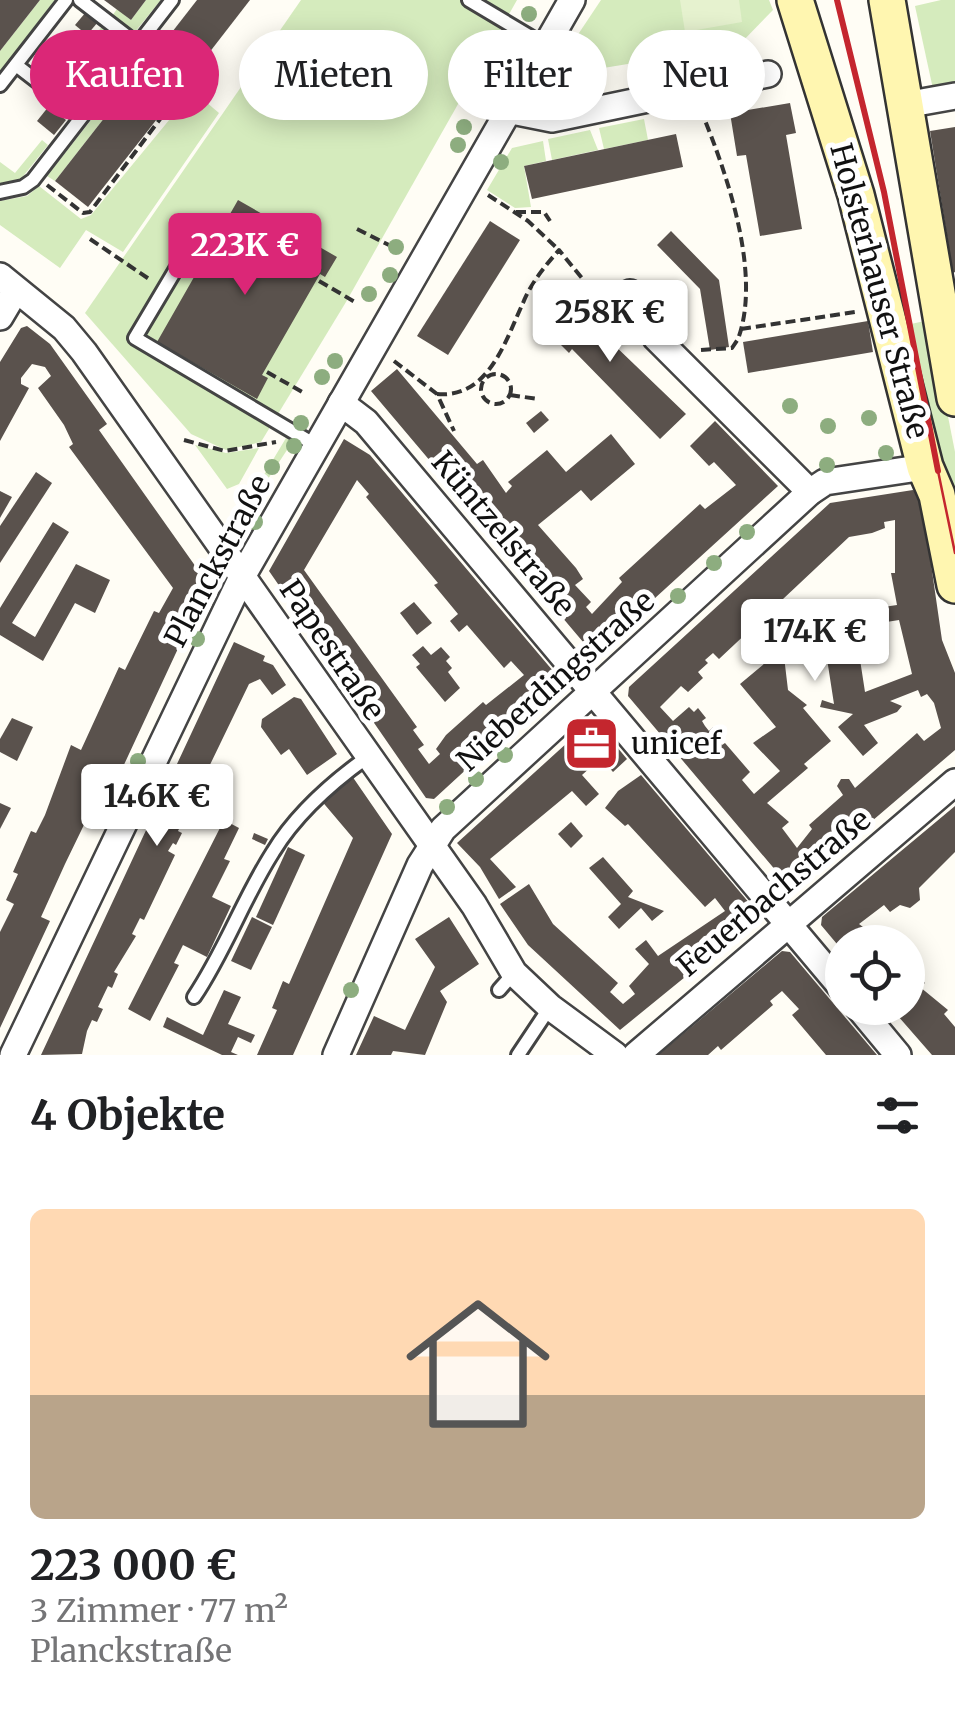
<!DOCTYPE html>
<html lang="de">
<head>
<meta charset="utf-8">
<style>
	:root { --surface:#fff; --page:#f2f2f2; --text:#202124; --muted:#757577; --line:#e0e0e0; --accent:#db2777 }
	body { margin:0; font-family:Merriweather,serif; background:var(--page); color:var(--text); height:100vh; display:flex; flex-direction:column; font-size:38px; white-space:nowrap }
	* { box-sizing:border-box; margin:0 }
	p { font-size:32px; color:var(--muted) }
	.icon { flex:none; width:55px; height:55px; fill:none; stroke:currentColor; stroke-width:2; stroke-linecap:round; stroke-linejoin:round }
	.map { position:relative; height:1055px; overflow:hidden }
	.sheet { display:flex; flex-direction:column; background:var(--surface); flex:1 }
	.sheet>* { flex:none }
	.hud { position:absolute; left:30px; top:30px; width:895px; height:90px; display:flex; gap:20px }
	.tools { position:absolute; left:825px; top:925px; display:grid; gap:20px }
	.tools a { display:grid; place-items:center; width:100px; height:100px; border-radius:50%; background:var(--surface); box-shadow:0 5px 25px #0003; font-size:50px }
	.price { position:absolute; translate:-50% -85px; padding:0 22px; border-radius:10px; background:#fff; color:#222; font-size:32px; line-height:65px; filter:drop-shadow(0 2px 5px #0008) }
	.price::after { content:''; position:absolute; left:50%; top:60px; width:30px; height:22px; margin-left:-15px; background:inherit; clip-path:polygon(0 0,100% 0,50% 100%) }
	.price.on { background:var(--accent); color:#fff }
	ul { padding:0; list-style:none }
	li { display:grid; align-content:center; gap:20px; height:530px; padding:0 30px }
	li+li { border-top:2px solid var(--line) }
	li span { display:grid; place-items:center; height:310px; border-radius:15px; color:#555 }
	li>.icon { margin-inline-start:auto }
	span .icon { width:180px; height:180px; fill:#fffc; stroke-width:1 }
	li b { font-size:42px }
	h2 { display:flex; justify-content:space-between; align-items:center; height:120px; padding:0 30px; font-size:42px }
	.chip { padding:0 35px; border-radius:45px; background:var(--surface); box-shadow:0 5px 25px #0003; font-size:35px; line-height:90px }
	.chip.on { background:var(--accent); color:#fff }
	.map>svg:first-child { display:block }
	.green { fill:#d5ebbd }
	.pitch { fill:#e6f2cf }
	.building { fill:#5a524d; fill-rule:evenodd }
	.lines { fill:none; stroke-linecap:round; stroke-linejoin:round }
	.lane-casing { stroke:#444; stroke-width:18 }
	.street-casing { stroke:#444; stroke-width:30 }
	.secondary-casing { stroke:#333; stroke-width:40 }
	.path { stroke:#333; stroke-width:4; stroke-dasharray:10 5; stroke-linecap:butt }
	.lane { stroke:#fff; stroke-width:12 }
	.street { stroke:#fff; stroke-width:25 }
	.secondary { stroke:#fff6b0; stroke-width:35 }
	.tram { stroke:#c4262e; stroke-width:2.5 }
	.rail { stroke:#c4262e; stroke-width:6 }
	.tree { fill:#8dad7f }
	.labels { text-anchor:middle; stroke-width:10; stroke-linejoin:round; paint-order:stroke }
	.street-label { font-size:30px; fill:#111; stroke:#fff }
	.poi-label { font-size:30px; fill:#111; stroke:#fff; text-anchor:start }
</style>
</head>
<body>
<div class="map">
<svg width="955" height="1055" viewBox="0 0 955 1055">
	<rect width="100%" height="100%" fill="#fffdf5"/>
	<g class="green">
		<path d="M40 0H55L0 72V51Z"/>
		<path d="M146 0H161L134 33 112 16 117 9 131 20Z"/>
		<path d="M301 0H517L346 302 261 442 226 450 191 434 85 313Z"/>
		<path d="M601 0H769L773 10 738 46 591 70 577 36Z"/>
		<path d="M941 0H955V87L933 89 915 6Z"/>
		<path d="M103 25 117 37 101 57 87 46Z"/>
		<path d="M142 55 148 60 141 71 55 181 47 176Z"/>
		<path d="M575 83 576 89H586L588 100 550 107 540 98 547 87Z"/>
		<path d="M193 91 219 113 123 252 86 230 60 268 0 225V201L27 196 39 186 81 219 91 215Z"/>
		<path d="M644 119 648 140 604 149 599 128Z"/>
		<path d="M590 130 598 150 552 160 548 139Z"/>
		<path d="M42 140 48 145 21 179 0 184V162L15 173Z"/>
		<path d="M543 141 546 161 524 166 531 207 515 208 487 190 512 148Z"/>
		<path d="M929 320 955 452V525L902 326Z"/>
		<path d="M286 438 309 451 299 457 287 450 243 517 240 515Z"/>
		<path d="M195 445 226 453 259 448 239 484 227 489Z"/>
	</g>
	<path class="pitch" d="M680 0H739L742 22 685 32Z"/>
	<g class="building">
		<path d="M0 0H40L0 51Z"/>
		<path d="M104 0H146L131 20Z"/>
		<path d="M197 0H250L195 71 162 45Z"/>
		<path d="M86 12 98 22 87 35 75 25Z"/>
		<path d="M141 71 175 96 88 207 55 181Z"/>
		<path d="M790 103 796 133 786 135 802 229 760 236 746 155 737 156 730 113Z"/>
		<path d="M49 106 66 120 54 135 37 121Z"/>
		<path d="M955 127V272L953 273 930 131Z"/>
		<path d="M676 134 683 167 532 199 524 166Z"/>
		<path d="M238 200 337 257 325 277 320 274 262 375 268 378 257 399 157 342Z"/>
		<path d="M490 221 520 240 448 355 417 336Z"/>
		<path d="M671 231 719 280 729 347 710 350 700 289 657 245Z"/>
		<path d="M559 292 686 414 660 439 572 349 569 353 533 317Z"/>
		<path d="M868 321 873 352 748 373 743 342Z"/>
		<path d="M27 326 50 344 107 424 99 430 208 584 122 769 113 765 65 864 41 917 50 921 0 1028V932L14 904 6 900 18 874 13 872 31 831 36 833 45 815 71 745 81 750 119 667 125 670 154 611 159 613 173 588 69 447 73 444 64 425 38 388 51 376 45 367 32 364 21 378V384L29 388 0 441V362L21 328Z"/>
		<path d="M397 369 477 464 483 460 506 493 512 486 508 482 547 450 566 472 611 434 635 464 591 501 581 490 538 525 576 568 583 579 575 585 591 602 586 607 592 614 622 582 619 578 700 504 705 509 736 485 714 462 709 466 690 446 715 421 778 486 598 650 589 649 371 391Z"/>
		<path d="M541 411 549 420 534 433 526 423Z"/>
		<path d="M344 439 370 455 559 678 557 686 434 799 426 798 269 571ZM357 480 369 494 366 497 438 583 434 585 458 614 450 621 459 632 467 625 504 668 511 661 524 675 486 705 483 702 446 735 436 749 440 754 429 764 418 749 424 745 413 730 417 727 304 570Z"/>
		<path d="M36 472 52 483 0 563V526Z"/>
		<path d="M913 490 921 495 942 640 955 673V750L796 886 788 885 628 696 629 687 830 503ZM895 520V573H891L897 605 788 621 779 628 780 638 823 633 834 704 822 700 820 707 853 714 838 727 863 756 878 743 864 725 897 712 902 706 890 701 918 690 921 697 927 694 934 703 941 728 924 741 917 733 855 788 849 779H841L837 786 843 795 809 825 812 829 797 848 782 828 789 822 767 803 808 768 804 764 831 741 803 708 807 705 788 690 783 648 740 684 776 727 753 743 780 771 754 794 742 780 750 772 725 743 722 745 718 741 722 737 713 727 709 731 705 726 702 721 706 718 698 708 694 712 689 707 673 721 660 707 681 686 688 692 703 678 698 672 708 663 705 660 713 653 719 659 849 537 872 533 885 528 884 522ZM899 620 912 674 865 692 855 627Z"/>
		<path d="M0 491 12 497 0 518Z"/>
		<path d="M53 522 69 532 12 623 35 637 76 564 110 580 95 613 75 603 43 661 0 635V608Z"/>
		<path d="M414 602 432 623 417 635 400 613Z"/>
		<path d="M234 642 265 656 263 661 273 665 286 685 272 695 260 679 249 684 178 831 182 833 176 845 173 843 168 851 175 855 144 920 140 918 132 934 136 936 114 972 118 974 112 988 108 986 98 1007 103 1009 97 1022 92 1020 87 1031 82 1054 41 1055Z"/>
		<path d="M423 646 431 655 441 647 450 657 446 661 452 668 448 672 460 688 445 702 416 667 420 664 412 655Z"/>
		<path d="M294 697 301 699 337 754 307 775 289 749 281 755 261 727 262 719Z"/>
		<path d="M12 718 33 727 17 761 0 752V739Z"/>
		<path d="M590 722 597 723 627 759 613 772 601 758 582 775 599 794 586 806 572 791 490 859 516 887 499 899 480 867 457 843Z"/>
		<path d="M641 775 756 911 755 920 620 1030 528 945 500 904 529 884 553 924 618 983 610 992 623 1004 635 994 629 986 649 964 635 949 646 940 658 956 725 911 715 898 705 907 628 824 625 826 605 808 618 791Z"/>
		<path d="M352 776 392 834 293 1055H257L277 1010 272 1008 283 981 289 984 353 838 320 799Z"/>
		<path d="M0 803 11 808 0 829Z"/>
		<path d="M955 806V852L919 888 920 900 910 908 900 905 890 912 884 905 859 924 882 941 887 938 891 942H842V950L821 925 822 917Z"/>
		<path d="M224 820 239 828 224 859 230 861 212 897 231 906 207 957 183 945 174 963 179 965 150 1021 128 1009Z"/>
		<path d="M571 822 583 836 571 848 558 834Z"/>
		<path d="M254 833 268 839 265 845 252 839Z"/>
		<path d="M288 847 305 855 273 925 256 917Z"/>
		<path d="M603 857 633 891 628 897 664 911 652 921 641 908 619 929 608 917 621 904 589 868Z"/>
		<path d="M252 917 272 927 251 970 231 961Z"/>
		<path d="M449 917 479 964 440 991 447 1002 425 1055 393 1051 391 1055H356L374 1016 405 1030 435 967 415 939Z"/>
		<path d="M782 951 790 952 877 1055H826L792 1015 799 1009 782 991 770 1001 773 1005 721 1050 718 1046 708 1055H658Z"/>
		<path d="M911 967 925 983 920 987 948 1010 944 1014 955 1027V1055H932L891 1008H908V970Z"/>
		<path d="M224 990 241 997 228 1024 255 1035 251 1043 238 1037 231 1052 238 1055H222L163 1027 167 1017 203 1035Z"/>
	</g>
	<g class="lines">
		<defs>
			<g id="lane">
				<path d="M80 0 180 77"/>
				<path d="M469 0 544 45"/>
				<path d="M16 65 82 116"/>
				<path d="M0 85 66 0"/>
				<path d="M0 192 23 187 33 180 172 0"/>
				<path d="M198 232 135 338 317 446"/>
				<path d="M499 990 514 973"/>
				<path d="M194 997C225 951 243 899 273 852 296 814 330 784 366 758"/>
				<path d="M518 1055 550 1007"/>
			</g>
			<g id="street">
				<path d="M905 105 955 96"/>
				<path d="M507 110 552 119 768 74"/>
				<path d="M0 276 64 328 84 352 474 905 514 973 550 1007 615 1055"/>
				<path d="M630 293 656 338 810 492"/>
				<path d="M0 317 16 290"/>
				<path d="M341 403 366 422 842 988"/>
				<path d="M859 1008 898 1055"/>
				<path d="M13 1055 243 575 572 0"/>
				<path d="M336 1055 420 865 443 829 810 492 825 482 925 467"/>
				<path d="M636 1055 955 782"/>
			</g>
			<g id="secondary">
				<path d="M795 0 856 195 925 467 937 495 955 585"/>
				<path d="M887 0 955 398"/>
			</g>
		</defs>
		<use href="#lane" class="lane-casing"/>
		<use href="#street" class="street-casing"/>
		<use href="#secondary" class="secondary-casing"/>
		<g class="path">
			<path d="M47 185 83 213 90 212 179 94"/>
			<path d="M488 195 528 221 559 250"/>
			<path d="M516 212H544L550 221"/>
			<path d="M357 229 389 245"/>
			<path d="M90 239 152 281"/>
			<path d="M319 281 355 302"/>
			<path d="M589 311 598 299"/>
			<path d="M741 329 855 312"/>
			<path d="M701 350 732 348 738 339C762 274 727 174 702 113"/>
			<path d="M394 361 437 394 454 431"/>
			<path d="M267 372 304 393"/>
			<circle cx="496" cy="389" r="15"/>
			<path d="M437 394C489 399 506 339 523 303 531 283 545 266 559 250L599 299 606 298"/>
			<path d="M510 395 538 399"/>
			<path d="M184 440 225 451 276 442"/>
		</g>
		<use href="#lane" class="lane"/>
		<use href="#street" class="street"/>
		<use href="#secondary" class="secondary"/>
		<path class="tram" d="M938 471 955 553"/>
		<path class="rail" d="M837 0 884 192 938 471"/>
	</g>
	<g class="tree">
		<circle cx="529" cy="14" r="8"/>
		<circle cx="515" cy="43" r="8"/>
		<circle cx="516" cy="62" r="8"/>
		<circle cx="495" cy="74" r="8"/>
		<circle cx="479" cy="99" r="8"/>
		<circle cx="464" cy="127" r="8"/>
		<circle cx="458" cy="145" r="8"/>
		<circle cx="501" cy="162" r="8"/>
		<circle cx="396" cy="247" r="8"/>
		<circle cx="390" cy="275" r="8"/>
		<circle cx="369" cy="294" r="8"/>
		<circle cx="335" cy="361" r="8"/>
		<circle cx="322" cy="377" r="8"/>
		<circle cx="790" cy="406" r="8"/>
		<circle cx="869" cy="418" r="8"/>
		<circle cx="301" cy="423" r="8"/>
		<circle cx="828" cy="426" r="8"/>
		<circle cx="294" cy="446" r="8"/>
		<circle cx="886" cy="453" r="8"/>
		<circle cx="827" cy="465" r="8"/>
		<circle cx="272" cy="467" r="8"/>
		<circle cx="251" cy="503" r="8"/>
		<circle cx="255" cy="522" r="8"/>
		<circle cx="747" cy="532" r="8"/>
		<circle cx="714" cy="563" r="8"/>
		<circle cx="678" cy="596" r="8"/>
		<circle cx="197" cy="639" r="8"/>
		<circle cx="505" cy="755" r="8"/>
		<circle cx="138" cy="761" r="8"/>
		<circle cx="476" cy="779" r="8"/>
		<circle cx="447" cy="807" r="8"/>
		<circle cx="351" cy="990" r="8"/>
	</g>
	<defs>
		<symbol id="office-square" viewBox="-11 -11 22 22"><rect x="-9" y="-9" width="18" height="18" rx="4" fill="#c4262e" stroke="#fff"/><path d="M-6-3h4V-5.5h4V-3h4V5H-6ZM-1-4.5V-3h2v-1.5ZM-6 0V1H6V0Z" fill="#fff"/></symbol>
	</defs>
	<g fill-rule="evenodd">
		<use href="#office-square" x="560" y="712" width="63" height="63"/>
	</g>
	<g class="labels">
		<g class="street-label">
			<text transform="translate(879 291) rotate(75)" y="10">Holsterhauser Straße</text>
			<text transform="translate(503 534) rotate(50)" y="10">Küntzelstraße</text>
			<text transform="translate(218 561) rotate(-62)" y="10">Planckstraße</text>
			<text transform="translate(332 650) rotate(56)" y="10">Papestraße</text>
			<text transform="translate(556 681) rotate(-42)" y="10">Nieberdingstraße</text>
			<text transform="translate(774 893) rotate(-40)" y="10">Feuerbachstraße</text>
		</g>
		<g class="poi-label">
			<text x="631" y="754">unicef</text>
		</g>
	</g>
</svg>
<div class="tools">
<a><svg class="icon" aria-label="locate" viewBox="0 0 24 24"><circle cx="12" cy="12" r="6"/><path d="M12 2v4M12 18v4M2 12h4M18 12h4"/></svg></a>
</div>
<b class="price on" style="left:245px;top:298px">223K €</b>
<b class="price" style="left:610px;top:365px">258K €</b>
<b class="price" style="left:815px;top:684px">174K €</b>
<b class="price" style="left:157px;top:849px">146K €</b>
<div class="hud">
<a class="chip on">Kaufen</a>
<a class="chip">Mieten</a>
<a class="chip">Filter</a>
<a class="chip">Neu</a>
</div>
</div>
<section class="sheet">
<h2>4 Objekte<svg class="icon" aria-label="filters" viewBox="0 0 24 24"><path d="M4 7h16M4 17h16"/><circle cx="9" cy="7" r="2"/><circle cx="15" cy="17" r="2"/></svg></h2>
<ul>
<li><span style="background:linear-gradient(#ffd9b3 60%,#b9a48a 0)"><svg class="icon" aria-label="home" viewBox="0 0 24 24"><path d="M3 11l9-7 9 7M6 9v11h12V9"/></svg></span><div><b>223 000 €</b><p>3 Zimmer · 77 m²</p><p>Planckstraße</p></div></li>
</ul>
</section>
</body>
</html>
